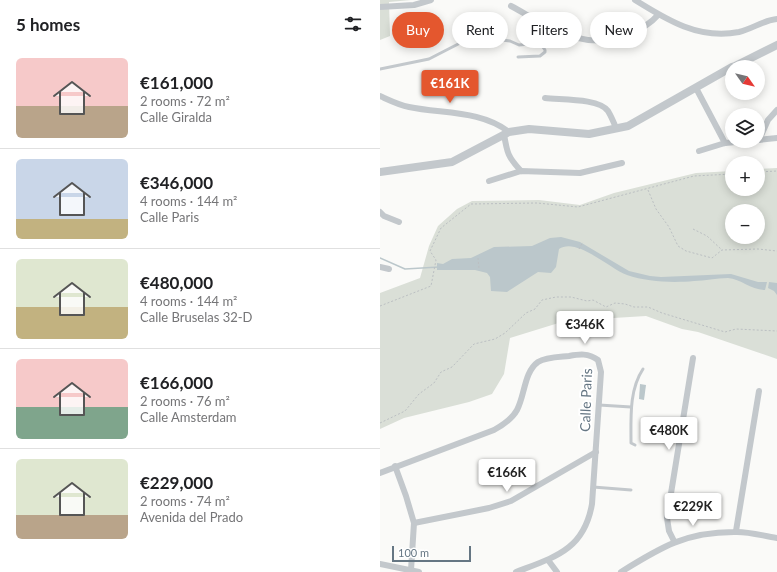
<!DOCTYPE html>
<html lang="en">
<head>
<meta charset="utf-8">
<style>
	:root { --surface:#fff; --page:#f6f6f6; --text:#202124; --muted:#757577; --line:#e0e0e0; --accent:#e4572e }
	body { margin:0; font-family:Lato,sans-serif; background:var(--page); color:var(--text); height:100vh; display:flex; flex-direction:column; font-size:15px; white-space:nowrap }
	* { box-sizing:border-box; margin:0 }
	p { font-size:13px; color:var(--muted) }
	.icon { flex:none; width:22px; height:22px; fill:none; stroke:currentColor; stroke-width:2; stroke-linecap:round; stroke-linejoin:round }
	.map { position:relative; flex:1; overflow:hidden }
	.panel { display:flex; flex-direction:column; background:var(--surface); width:380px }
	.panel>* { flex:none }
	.banner { position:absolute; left:12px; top:12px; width:325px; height:36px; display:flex; gap:8px }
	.needle { width:26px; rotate:124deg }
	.tools { position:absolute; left:345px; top:60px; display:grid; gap:8px }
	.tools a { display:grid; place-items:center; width:40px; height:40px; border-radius:50%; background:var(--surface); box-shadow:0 2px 10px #0003; font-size:20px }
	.scale { position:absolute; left:12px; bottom:10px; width:79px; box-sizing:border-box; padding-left:4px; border:2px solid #657683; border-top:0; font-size:11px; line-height:14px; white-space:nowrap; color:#657683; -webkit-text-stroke:3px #fff; paint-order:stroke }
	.price { position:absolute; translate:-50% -34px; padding:0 9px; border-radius:4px; background:#fff; color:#222; font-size:13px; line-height:26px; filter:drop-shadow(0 1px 2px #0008) }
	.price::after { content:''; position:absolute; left:50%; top:24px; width:12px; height:9px; margin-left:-6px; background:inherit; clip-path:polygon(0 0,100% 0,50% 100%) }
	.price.on { background:var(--accent); color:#fff }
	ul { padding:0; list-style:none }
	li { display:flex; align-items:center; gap:12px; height:100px; padding:0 16px }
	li+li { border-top:1px solid var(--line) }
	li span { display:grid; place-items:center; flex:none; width:112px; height:80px; border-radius:6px; color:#555 }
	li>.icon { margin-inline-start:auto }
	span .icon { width:48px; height:48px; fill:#fffc; stroke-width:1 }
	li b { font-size:17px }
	h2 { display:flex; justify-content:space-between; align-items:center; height:48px; padding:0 16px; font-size:17px }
	.tag { padding:0 14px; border-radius:18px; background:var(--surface); box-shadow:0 2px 10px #0003; font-size:14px; line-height:36px }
	.tag.on { background:var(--accent); color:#fff }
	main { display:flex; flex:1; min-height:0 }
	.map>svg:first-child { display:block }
	.green { fill:#dadfd7; fill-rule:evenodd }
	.water { fill:#bbc7cb }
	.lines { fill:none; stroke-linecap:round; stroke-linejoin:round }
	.stream { stroke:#bbc7cb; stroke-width:1.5 }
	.path { stroke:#bbbfc2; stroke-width:1; stroke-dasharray:2 2; stroke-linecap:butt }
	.service { stroke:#c3c8cc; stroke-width:3 }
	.minor { stroke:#c3c8cc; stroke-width:6 }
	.tertiary { stroke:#c3c8cc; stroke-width:8 }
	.labels { text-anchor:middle; stroke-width:4; stroke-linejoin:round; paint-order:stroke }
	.street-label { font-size:14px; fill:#657683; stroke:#fff }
</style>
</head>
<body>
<main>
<section class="panel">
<h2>5 homes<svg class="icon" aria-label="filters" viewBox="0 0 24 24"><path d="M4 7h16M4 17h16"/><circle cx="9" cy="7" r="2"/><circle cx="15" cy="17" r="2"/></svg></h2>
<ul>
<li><span style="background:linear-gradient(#f6c9c9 60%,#b9a48a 0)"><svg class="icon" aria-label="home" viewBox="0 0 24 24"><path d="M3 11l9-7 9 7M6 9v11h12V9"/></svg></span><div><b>€161,000</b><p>2 rooms · 72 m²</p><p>Calle Giralda</p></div></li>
<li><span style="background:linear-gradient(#c9d6e8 75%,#c2b280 0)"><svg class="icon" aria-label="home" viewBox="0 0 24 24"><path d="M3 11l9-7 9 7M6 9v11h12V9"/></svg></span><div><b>€346,000</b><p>4 rooms · 144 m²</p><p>Calle Paris</p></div></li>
<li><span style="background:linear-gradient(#dfe7d0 60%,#c2b280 0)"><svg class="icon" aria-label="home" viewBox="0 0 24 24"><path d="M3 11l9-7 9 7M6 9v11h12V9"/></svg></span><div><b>€480,000</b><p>4 rooms · 144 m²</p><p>Calle Bruselas 32-D</p></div></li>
<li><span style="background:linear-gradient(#f6c9c9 60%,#7fa58c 0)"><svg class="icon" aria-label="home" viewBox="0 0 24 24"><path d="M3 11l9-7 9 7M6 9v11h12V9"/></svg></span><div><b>€166,000</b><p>2 rooms · 76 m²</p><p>Calle Amsterdam</p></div></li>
<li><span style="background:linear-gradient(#dfe7d0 70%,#b9a48a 0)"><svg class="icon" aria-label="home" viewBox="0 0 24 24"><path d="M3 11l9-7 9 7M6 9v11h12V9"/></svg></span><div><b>€229,000</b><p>2 rooms · 74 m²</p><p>Avenida del Prado</p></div></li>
</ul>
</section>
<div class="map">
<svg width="397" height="572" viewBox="0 0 397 572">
	<rect width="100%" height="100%" fill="#fafaf8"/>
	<g class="green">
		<path d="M0 0H31L9 2 10 36 0 40Z"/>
		<path d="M397 168V359L318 332 302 329 266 316 185 321 130 338 124 374 112 394 89 402 24 418 0 429V293L40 278 49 246 58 226 77 209 92 201 159 200 200 205 234 193 316 173 352 171V189H378V169ZM352 211H378V237H352Z"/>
	</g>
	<g class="water">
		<path d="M181 237 200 242 249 271 270 276 281 277 351 274 378 282H387L385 290C371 290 361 279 348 278 336 278 325 281 314 281 293 283 267 282 247 275 230 269 197 237 179 249L176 267 171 273 158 272 127 292 111 291 110 277 107 273 95 270H57V263L63 264 72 259 91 258 114 247 152 246 170 238Z"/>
		<path d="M389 282 397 283V295L394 291 388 288Z"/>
		<path d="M260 384 266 385 264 400 259 399Z"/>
	</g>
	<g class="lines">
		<path class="stream" d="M0 258 25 269 59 267"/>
		<g class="path">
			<path d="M378 172 397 171"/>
			<path d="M268 190 276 209 289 227 298 246 306 251 332 258 342 250 378 249 397 251"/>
			<path d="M313 229 327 236 342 250"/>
			<path d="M199 249 203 242"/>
			<path d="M98 258 99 269"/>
			<path d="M0 306 51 286 56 260 50 251 61 228 91 204 157 203 198 207 314 176 352 174"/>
			<path d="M0 423 25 411 39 394 54 383 61 372 72 367 94 344 115 339 125 333 146 313 155 309 162 300 176 297H191L207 301 213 300 226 307 235 303 245 304 254 307H268L282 313 345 332 356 329 397 331"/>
		</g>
		<g class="service">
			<path d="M0 69 49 59 84 41 98 37 130 41 139 45 160 43 165 50V52L160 56 138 57"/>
			<path d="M219 405 251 407"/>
			<path d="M255 445 251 443C251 418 249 390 263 369"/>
			<path d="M213 487 251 490"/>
		</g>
		<g class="minor">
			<path d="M255 0C287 20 319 40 359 32 372 29 384 20 397 19"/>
			<path d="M131 6C170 27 205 54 251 33 261 29 271 23 278 15"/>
			<path d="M0 7 34 5 51 0"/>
			<path d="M316 88 345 143"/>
			<path d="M0 96C9 100 19 105 29 107 62 114 101 110 129 132"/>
			<path d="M165 98C180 100 219 98 228 111 231 116 234 123 236 128"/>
			<path d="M124 134C127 153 128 157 141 171"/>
			<path d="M378 140 397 138"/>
			<path d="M379 140 388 120 397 110"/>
			<path d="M319 151 345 143 368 141"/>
			<path d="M109 181 141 171 200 173 242 163"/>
			<path d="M0 212 4 216 19 222"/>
			<path d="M0 267 9 269"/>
			<path d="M15 466 26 496 34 523 31 570"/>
			<path d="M0 473 114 430C123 425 132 419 137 410 145 395 144 372 158 362 166 357 180 357 189 356 200 354 208 353 218 360L221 372 212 504C204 550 175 557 136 572"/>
			<path d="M34 523 109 508 131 501 216 452"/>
			<path d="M356 531 379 391"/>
			<path d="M294 541 289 531 287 518 313 358"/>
			<path d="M168 560 177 572"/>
			<path d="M0 564 39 572"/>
			<path d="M241 572C281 547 306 532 354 532 368 531 383 536 397 538"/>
		</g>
		<g class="tertiary">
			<path d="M353 67 397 45"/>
			<path d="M0 172 72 162 129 132 149 129 209 134 248 126 352 67"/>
		</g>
	</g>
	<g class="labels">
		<g class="street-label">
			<text transform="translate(206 400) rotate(-88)" y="5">Calle Paris</text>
		</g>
	</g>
</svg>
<div class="tools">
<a><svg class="needle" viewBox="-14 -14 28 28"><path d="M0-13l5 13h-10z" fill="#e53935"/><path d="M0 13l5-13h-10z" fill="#757577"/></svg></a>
<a><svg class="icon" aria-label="layers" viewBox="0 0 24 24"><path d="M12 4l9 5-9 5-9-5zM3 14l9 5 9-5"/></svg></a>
<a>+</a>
<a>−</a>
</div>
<div class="scale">100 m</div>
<b class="price on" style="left:70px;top:104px">€161K</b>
<b class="price" style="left:205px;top:345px">€346K</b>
<b class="price" style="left:289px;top:451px">€480K</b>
<b class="price" style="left:127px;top:493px">€166K</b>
<b class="price" style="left:313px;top:527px">€229K</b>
<div class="banner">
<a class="tag on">Buy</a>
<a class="tag">Rent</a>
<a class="tag">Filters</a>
<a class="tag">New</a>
</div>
</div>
</main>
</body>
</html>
